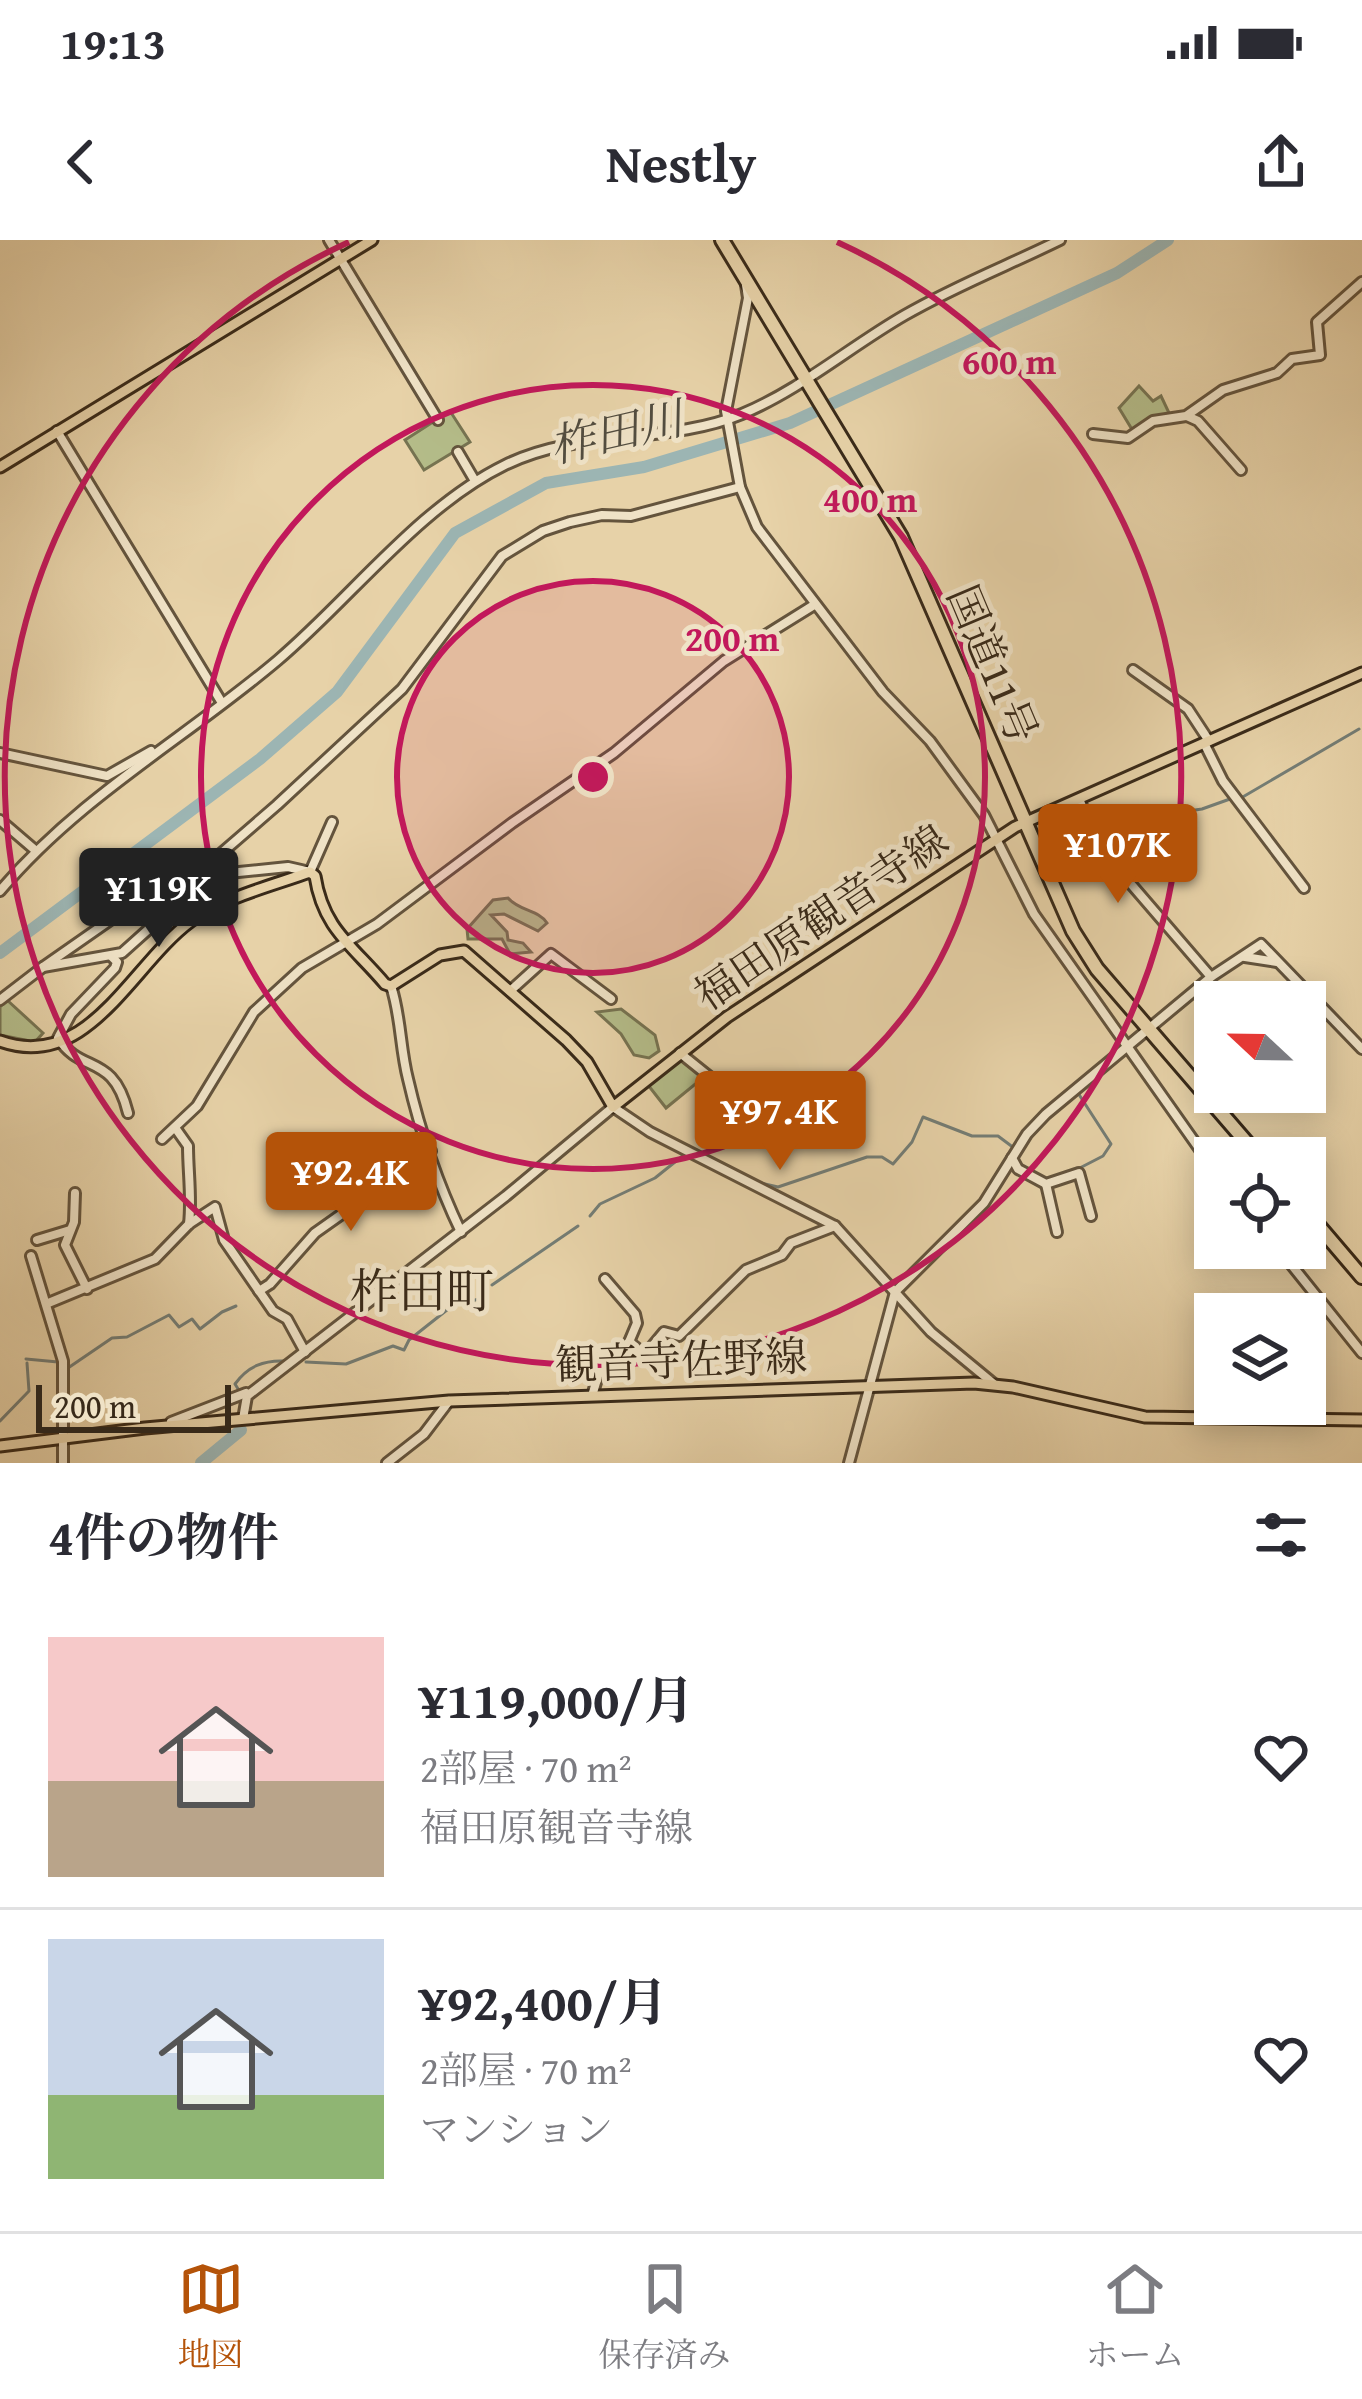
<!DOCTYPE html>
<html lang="ja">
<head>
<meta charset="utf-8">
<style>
	:root { --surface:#fff; --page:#f7f7f7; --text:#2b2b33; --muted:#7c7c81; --line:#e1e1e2; --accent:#b45309 }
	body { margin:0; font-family:"Gentium Book Plus","Noto Serif JP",serif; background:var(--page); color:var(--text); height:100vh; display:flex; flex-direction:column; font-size:45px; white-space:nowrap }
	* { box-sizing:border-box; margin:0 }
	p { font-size:39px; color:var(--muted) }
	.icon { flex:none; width:66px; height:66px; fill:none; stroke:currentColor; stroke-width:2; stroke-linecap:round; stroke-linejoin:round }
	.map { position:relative; height:1223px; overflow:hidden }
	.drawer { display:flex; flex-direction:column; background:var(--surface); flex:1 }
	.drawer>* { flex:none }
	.needle { width:78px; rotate:292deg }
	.controls { position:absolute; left:1194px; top:741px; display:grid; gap:24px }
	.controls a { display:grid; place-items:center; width:132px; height:132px; border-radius:0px; background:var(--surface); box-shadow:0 6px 30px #0003; font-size:60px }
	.scale { position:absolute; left:36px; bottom:30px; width:195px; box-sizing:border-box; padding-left:12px; border:6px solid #392a19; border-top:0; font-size:33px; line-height:42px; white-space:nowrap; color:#392a19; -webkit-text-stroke:9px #efe2c6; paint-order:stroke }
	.price { position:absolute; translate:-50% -102px; padding:0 27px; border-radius:12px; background:var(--accent); color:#fff; font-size:39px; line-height:78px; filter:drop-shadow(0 3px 6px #0008) }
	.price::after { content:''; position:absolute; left:50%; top:72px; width:36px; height:27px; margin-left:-18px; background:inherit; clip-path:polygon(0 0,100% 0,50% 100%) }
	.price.active { background:#222; color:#fff }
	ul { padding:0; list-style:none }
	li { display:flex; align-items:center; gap:36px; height:300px; padding:0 48px }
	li+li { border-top:3px solid var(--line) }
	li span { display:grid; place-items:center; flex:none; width:336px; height:240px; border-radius:0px; color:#555 }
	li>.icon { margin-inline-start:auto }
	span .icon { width:144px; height:144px; fill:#fffc; stroke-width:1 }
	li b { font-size:51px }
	h2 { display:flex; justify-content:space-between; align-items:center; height:144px; padding:0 48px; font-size:51px }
	.status { display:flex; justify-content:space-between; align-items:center; height:84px; padding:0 60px; background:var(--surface); direction:ltr }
	.status svg { height:33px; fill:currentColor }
	header { display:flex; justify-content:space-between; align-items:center; height:156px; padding:0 48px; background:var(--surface); font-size:54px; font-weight:800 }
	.tab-bar { display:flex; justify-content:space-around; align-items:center; height:168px; border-top:3px solid var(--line); background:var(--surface); font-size:33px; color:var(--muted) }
	.tab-bar a { display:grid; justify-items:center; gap:6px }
	.tab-bar .active { color:var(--accent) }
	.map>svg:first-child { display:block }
	.green { fill:#b4bc89; stroke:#767351; stroke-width:3 }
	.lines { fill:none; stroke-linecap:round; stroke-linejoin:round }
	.stream { stroke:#747d75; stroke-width:3 }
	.river { stroke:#9cb5b3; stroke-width:12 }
	.minor-casing { stroke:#64543d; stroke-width:14 }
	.major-casing { stroke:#392a19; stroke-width:15 }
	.highway-casing { stroke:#392a19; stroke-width:18 }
	.minor { stroke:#efe2c6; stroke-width:8 }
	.major { stroke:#e7d2a8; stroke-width:9 }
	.highway { stroke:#e7d2a8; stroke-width:12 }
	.ring { fill:none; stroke:#c2185b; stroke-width:6 }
	.labels { text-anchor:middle; stroke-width:10; stroke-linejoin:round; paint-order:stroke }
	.street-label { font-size:42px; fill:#392a19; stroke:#efe2c6 }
	.water-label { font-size:45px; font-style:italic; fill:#524d40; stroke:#efe2c6 }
	.quarter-label { font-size:48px; fill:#392a19; stroke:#efe2c6 }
	.centre { fill:#c2185b; stroke:#efe2c6; stroke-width:6 }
	.ring-label { font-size:36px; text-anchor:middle; font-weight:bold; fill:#c2185b; stroke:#efe2c6; stroke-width:10; stroke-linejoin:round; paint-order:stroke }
</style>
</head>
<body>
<div class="status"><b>19:13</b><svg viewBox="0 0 49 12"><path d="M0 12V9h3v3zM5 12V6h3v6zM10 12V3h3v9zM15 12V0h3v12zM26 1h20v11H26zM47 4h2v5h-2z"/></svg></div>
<header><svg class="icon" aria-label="back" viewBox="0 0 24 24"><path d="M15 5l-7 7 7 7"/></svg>Nestly<svg class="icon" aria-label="share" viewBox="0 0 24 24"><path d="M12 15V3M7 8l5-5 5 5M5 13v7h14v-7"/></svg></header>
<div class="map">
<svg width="1362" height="1223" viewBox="0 0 1362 1223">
	<rect width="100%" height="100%" fill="#e7d2a8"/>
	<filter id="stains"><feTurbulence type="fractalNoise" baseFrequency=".00167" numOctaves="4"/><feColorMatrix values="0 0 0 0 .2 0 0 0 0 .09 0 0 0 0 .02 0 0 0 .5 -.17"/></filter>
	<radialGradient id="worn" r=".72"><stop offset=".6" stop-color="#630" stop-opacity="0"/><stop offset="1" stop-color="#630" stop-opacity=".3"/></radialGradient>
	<g class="green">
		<path d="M1139 146 1153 161 1161 156 1170 175 1133 191 1119 168Z"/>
		<path d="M450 171 470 202 424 230 405 200Z"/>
		<path d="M508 658C519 671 539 670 547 683L538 691 504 674 491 675 507 692 508 700 523 703 531 712 510 714 502 699H468L467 689 493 660Z"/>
		<path d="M7 760 43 793 35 802 0 795V767Z"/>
		<path d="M621 769 655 795 659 811 649 818 634 815 621 794 597 772Z"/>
		<path d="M683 818 704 837 666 868 648 845Z"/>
	</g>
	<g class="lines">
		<g class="stream">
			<path d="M1241 558 1359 489"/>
			<path d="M1100 595 1133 579 1202 569 1230 559"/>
			<path d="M700 912 761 943 778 947 867 917H882L893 924 912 902 923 877 972 896H998L1014 908"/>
			<path d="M1017 917 1022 926 1036 934"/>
			<path d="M1072 932 1103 916 1111 904 1078 853"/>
			<path d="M590 976 600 964 655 938 685 914"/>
			<path d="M492 1045 578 986"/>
			<path d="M26 1119 58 1122"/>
			<path d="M306 1122 346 1124 393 1106 404 1110 409 1100 452 1066 479 1059 486 1049"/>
			<path d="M68 1128 112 1098 127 1097 169 1075 179 1087 192 1079 200 1089 222 1072 236 1066"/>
			<path d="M240 1152 235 1144C248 1126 264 1120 285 1121"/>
			<path d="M0 1181 29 1151 27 1123"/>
		</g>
		<g class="river">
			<path d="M0 713 260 519 337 452 455 293 546 243 644 227 790 183 1117 33 1168 0"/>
			<path d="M201 1223 241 1190"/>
		</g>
		<defs>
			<g id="minor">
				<path d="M329 0 438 180"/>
				<path d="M746 45 748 58 726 171 740 247 757 287 883 452 930 501 984 575 1034 674 1215 931"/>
				<path d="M1187 176 1198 181 1241 230"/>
				<path d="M57 191 222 463"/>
				<path d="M1093 194 1128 198 1153 181 1186 176 1223 150 1277 133 1292 119 1320 115 1317 82 1362 42"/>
				<path d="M458 212 475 241"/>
				<path d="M1133 430 1188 469 1209 501"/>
				<path d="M1204 503 1223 541 1304 648"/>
				<path d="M0 513 107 536 151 511"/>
				<path d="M1079 559 1100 608 1211 737"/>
				<path d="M0 580 35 610"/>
				<path d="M0 651C79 557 186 498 278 420 351 358 419 267 505 225 580 188 667 205 742 174 800 150 851 106 905 75 955 46 1009 25 1060 0"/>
				<path d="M112 717 117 722 115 728 71 774 58 798C81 835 113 812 128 873"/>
				<path d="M1245 717 1277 722"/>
				<path d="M43 727 149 653 210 623 277 565 402 449 502 316 543 291 570 282 602 275 631 276 740 247"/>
				<path d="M391 746C401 776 400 808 408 839 420 891 438 944 461 992"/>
				<path d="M510 751 551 714 611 759"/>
				<path d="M0 760 43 727 122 713 209 635 288 627 310 632 332 582"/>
				<path d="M680 813 716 842 744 853 794 841"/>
				<path d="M176 889 188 906C188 932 192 958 189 984"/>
				<path d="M162 899 197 866 254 772 302 728 377 684 512 583 614 513 724 421 814 365"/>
				<path d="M1012 918 1018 929 1046 944 1079 933 1091 976"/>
				<path d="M1046 944 1057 992"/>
				<path d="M75 953 74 982 65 1005 87 1049"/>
				<path d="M37 1000 70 990"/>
				<path d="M1278 1008 1362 1113"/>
				<path d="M31 1016 63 1121V1223"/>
				<path d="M259 1051 270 1044 315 993 431 911"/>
				<path d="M46 1064 155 1019 189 984 215 967 224 1000 273 1071 287 1079 305 1112"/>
				<path d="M629 1102 645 1115 664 1092 679 1096 746 1030 782 1015 791 1003 835 986"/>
				<path d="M592 1156 600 1129 629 1102 637 1083 635 1074 605 1039"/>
				<path d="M243 1179 247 1156 506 956 613 867 650 892 835 986 931 1092 994 1144"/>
				<path d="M171 1182 246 1153"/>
				<path d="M387 1223 424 1194 449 1161"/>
				<path d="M849 1223 895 1052 984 963 1027 894 1046 874 1211 737 1261 704 1362 809"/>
			</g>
			<g id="major">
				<path d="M0 227 372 0"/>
				<path d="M0 801C88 833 132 724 191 681 225 657 271 646 310 632L315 636C323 689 353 706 385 744L391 746 440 715 464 711 566 800 587 822 613 867 727 777 1015 587 1362 433"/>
				<path d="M0 1206 145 1188 449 1161 974 1143 1013 1147 1145 1177 1362 1180"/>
			</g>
			<g id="highway">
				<path d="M722 0 901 297 1073 691 1097 729 1260 918"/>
				<path d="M1305 970 1362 1037"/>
			</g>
		</defs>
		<use href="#minor" class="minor-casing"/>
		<use href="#major" class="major-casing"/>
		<use href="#highway" class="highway-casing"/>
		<use href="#minor" class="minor"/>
		<use href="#major" class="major"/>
		<use href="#highway" class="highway"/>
	</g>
	<circle cx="593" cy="537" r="196" fill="#c2185b" fill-opacity=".12"/>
	<g class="ring">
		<circle cx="593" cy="537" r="196"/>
		<circle cx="593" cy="537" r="392"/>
		<path d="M837 2A588 588 0 1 1 349 2"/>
	</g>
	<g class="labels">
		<g class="street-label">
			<text transform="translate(993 424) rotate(67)" y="15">国道11号</text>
			<text transform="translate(821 677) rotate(-34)" y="15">福田原観音寺線</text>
			<text transform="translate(681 1120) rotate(-2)" y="15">観音寺佐野線</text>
		</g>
		<g class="water-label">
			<text transform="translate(616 192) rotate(-13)" y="16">柞田川</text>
		</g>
		<g class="quarter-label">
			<text x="422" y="1068">柞田町</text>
		</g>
	</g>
	<circle cx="593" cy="537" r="18" class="centre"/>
	<g class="ring-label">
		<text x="1009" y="134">600 m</text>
		<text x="870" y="272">400 m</text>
		<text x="732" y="411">200 m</text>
	</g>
	<rect width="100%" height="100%" filter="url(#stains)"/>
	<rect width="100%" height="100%" fill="url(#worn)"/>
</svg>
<div class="controls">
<a><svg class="needle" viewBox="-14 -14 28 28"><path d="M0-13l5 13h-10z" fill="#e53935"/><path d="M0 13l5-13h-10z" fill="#7c7c81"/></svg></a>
<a><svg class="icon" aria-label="locate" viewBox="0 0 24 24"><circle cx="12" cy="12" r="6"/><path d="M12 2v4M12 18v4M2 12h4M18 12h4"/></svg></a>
<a><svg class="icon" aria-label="layers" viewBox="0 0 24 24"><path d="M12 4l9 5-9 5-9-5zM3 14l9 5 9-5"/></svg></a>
</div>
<div class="scale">200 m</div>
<b class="price" style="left:1118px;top:666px">¥107K</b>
<b class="price active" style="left:159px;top:710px">¥119K</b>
<b class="price" style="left:780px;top:933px">¥97.4K</b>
<b class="price" style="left:351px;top:994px">¥92.4K</b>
</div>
<section class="drawer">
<h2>4件の物件<svg class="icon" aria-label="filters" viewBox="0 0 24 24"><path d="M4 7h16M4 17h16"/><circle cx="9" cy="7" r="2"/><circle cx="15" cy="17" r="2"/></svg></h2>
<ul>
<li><span style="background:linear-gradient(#f6c9c9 60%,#b9a48a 0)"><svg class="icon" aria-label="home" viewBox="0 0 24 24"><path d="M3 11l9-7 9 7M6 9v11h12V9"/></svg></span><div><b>¥119,000/月</b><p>2部屋 · 70 m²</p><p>福田原観音寺線</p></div><svg class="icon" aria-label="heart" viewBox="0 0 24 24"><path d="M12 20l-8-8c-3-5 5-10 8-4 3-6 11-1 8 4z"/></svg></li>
<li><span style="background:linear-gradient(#c9d6e8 65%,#8fb573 0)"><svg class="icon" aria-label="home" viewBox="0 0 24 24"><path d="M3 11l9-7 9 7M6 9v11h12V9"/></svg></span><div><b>¥92,400/月</b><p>2部屋 · 70 m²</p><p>マンション</p></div><svg class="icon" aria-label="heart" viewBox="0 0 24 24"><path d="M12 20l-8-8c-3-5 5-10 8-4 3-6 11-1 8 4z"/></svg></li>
</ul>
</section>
<nav class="tab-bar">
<a class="active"><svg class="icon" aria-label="map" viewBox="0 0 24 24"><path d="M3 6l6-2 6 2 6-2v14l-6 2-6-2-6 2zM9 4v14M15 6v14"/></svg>地図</a>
<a><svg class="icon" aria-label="saved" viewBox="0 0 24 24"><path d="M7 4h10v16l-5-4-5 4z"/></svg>保存済み</a>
<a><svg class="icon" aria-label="home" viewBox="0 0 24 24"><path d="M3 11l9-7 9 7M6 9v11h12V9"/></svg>ホーム</a>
</nav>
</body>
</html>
